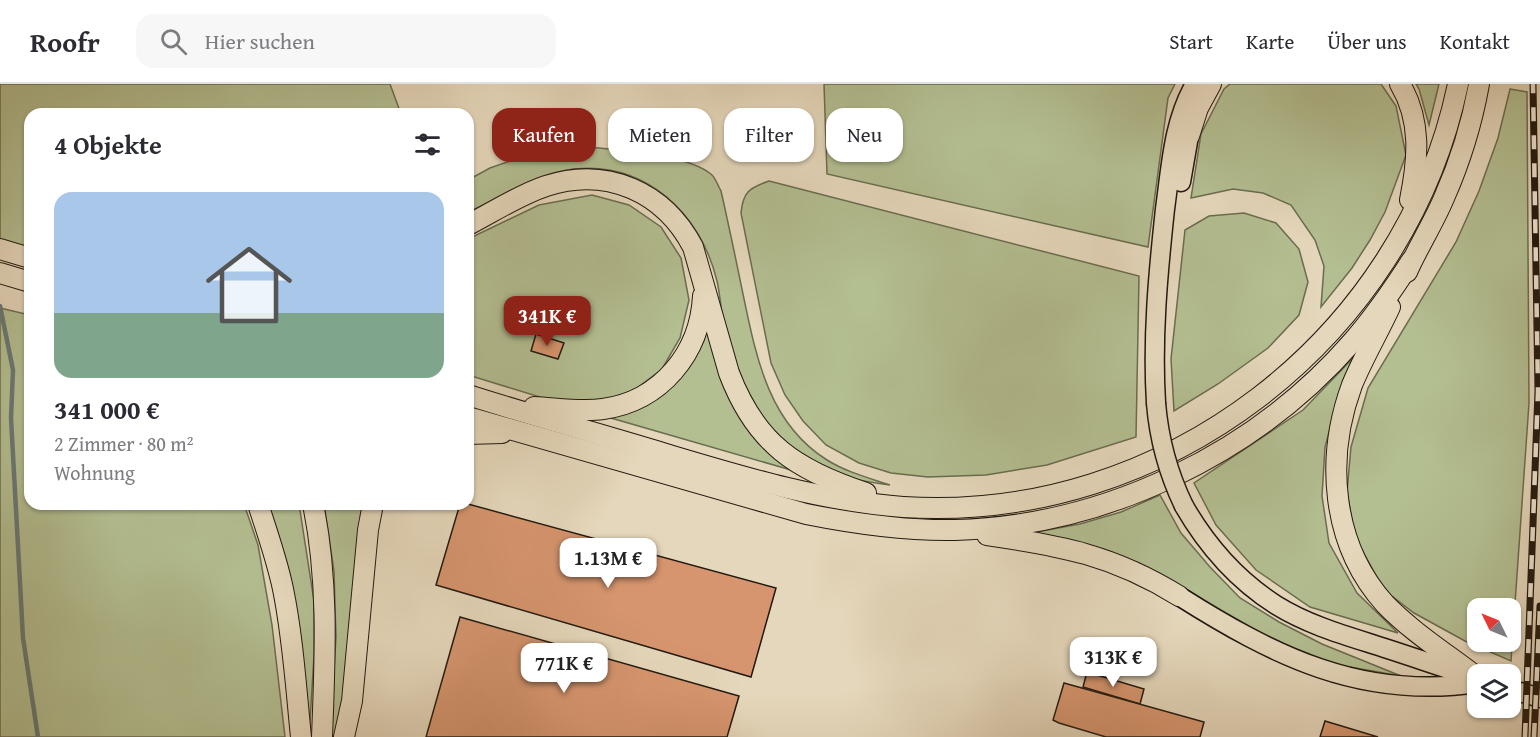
<!DOCTYPE html>
<html lang="de">
<head>
<meta charset="utf-8">
<style>
	:root { --surface:#fff; --page:#f7f7f7; --text:#2b2b33; --muted:#7c7c81; --line:#e1e1e2; --accent:#8f2418 }
	body { margin:0; font-family:"Gentium Book Plus",serif; background:var(--page); color:var(--text); height:100vh; display:flex; flex-direction:column; font-size:22px; white-space:nowrap }
	* { box-sizing:border-box; margin:0 }
	p { font-size:20px; color:var(--muted) }
	.icon { flex:none; width:33px; height:33px; fill:none; stroke:currentColor; stroke-width:2; stroke-linecap:round; stroke-linejoin:round }
	.map { position:relative; flex:1; overflow:hidden }
	.panel { position:absolute; left:24px; top:24px; width:450px; height:402px; display:flex; flex-direction:column; background:var(--surface); border-radius:18px; box-shadow:0 2px 4px #0004 }
	.panel>* { flex:none }
	.hud { position:absolute; left:492px; top:24px; width:570px; height:54px; display:flex; gap:12px }
	.needle { width:39px; rotate:313deg }
	.fabs { position:absolute; left:1467px; top:514px; display:grid; gap:12px }
	.fabs a { display:grid; place-items:center; width:54px; height:54px; border-radius:12px; background:var(--surface); box-shadow:0 2px 4px #0004; font-size:30px }
	.price { position:absolute; translate:-50% -51px; padding:0 14px; border-radius:12px; background:#fff; color:#222; font-size:20px; line-height:39px; filter:drop-shadow(0 2px 3px #0008) }
	.price::after { content:''; position:absolute; left:50%; top:36px; width:18px; height:14px; margin-left:-9px; background:inherit; clip-path:polygon(0 0,100% 0,50% 100%) }
	.price.current { background:var(--accent); color:#fff }
	ul { padding:0; list-style:none }
	li { display:grid; align-content:center; gap:12px; height:318px; padding:0 30px }
	li+li { border-top:2px solid var(--line) }
	li span { display:grid; place-items:center; height:186px; border-radius:18px; color:#555 }
	li>.icon { margin-inline-start:auto }
	span .icon { width:108px; height:108px; fill:#fffc; stroke-width:1 }
	li b { font-size:26px }
	h2 { display:flex; justify-content:space-between; align-items:center; height:72px; padding:0 30px; font-size:26px }
	.tag { padding:0 21px; border-radius:18px; background:var(--surface); box-shadow:0 2px 4px #0004; font-size:21px; line-height:54px }
	.tag.current { background:var(--accent); color:#fff }
	header { display:flex; align-items:center; gap:36px; box-sizing:border-box; height:84px; padding:0 30px; background:var(--surface); border-bottom:2px solid var(--line) }
	header strong { font-size:28px }
	nav { display:flex; gap:33px; margin-inline-start:auto; font-size:21px }
	.search { width:420px; height:54px; background:var(--page); display:flex; align-items:center; gap:15px; box-sizing:border-box; padding:0 21px; border-radius:18px; color:var(--muted); font-size:22px }
	.map>svg:first-child { display:block }
	.green { fill:#b3be91; stroke:#6a6c50; stroke-width:1.5; fill-rule:evenodd }
	.lines { fill:none; stroke-linecap:round; stroke-linejoin:round }
	.stream { stroke:#687875; stroke-width:4.5 }
	.building { fill:#d6956e; stroke:#211910; stroke-width:1.5 }
	.primary-casing { stroke:#211910; stroke-width:21 }
	.trunk-casing { stroke:#211910; stroke-width:22 }
	.primary { stroke:#e5d7bb; stroke-width:18 }
	.trunk { stroke:#e5d7bb; stroke-width:20 }
	.rail-casing { stroke:#211910; stroke-width:7 }
	.rail { stroke:#eee5d3; stroke-width:4.5; stroke-dasharray:14; stroke-linecap:butt }
	.primary-bridge-casing { stroke:#211910; stroke-width:21; stroke-linecap:butt }
	.primary-bridge { stroke:#e5d7bb; stroke-width:18 }
</style>
</head>
<body>
<header>
<strong>Roofr</strong>
<div class="search"><svg class="icon" aria-label="search" viewBox="0 0 24 24"><circle cx="10" cy="10" r="6"/><path d="M15 15l6 6"/></svg>Hier suchen</div>
<nav><a>Start</a><a>Karte</a><a>Über uns</a><a>Kontakt</a></nav>
</header>
<div class="map">
<svg width="1540" height="653" viewBox="0 0 1540 653">
	<rect width="100%" height="100%" fill="#e5d7bb"/>
	<filter id="stains"><feTurbulence type="fractalNoise" baseFrequency=".00333" numOctaves="4"/><feColorMatrix values="0 0 0 0 .2 0 0 0 0 .09 0 0 0 0 .02 0 0 0 .5 -.17"/></filter>
	<radialGradient id="worn" r=".72"><stop offset=".6" stop-color="#630" stop-opacity="0"/><stop offset="1" stop-color="#630" stop-opacity=".3"/></radialGradient>
	<g class="green">
		<path d="M0 0H390L401 30H30V166L0 157Z"/>
		<path d="M824 0H1175L1168 14 1148 163 827 90Z"/>
		<path d="M1230 0H1381L1396 22 1406 71 1385 128 1370 156 1352 184 1321 223 1324 182 1315 156 1291 121 1263 109 1233 105 1191 114 1201 50 1224 5Z"/>
		<path d="M1416 0H1439L1429 41 1419 5Z"/>
		<path d="M1510 5 1527 8 1529 319 1511 577 1465 557 1414 529 1384 506 1355 453 1347 408 1351 363 1368 304 1456 158 1479 107 1498 54ZM1478 525H1510V558H1478Z"/>
		<path d="M587 63C617 66 689 70 712 91 716 95 718 102 721 107 729 142 736 176 743 210 756 272 768 339 827 376 846 388 869 394 890 401 851 396 830 391 797 369 791 365 783 361 778 356 748 323 731 281 723 238 721 224 720 210 717 197 701 130 646 77 573 85 566 86 558 90 551 92 522 101 496 115 468 128V96L490 84 539 67Z"/>
		<path d="M769 97 1139 192 1136 353 1047 381 986 391 928 393 891 389 859 379 826 361 803 337 785 311 771 279 741 129C743 108 749 104 769 97Z"/>
		<path d="M592 111 629 121 661 143 681 174 689 216 680 254 662 285 633 307 597 318 543 314 468 291V155L539 121Z"/>
		<path d="M1244 129 1276 139 1299 165 1308 198 1299 231 1268 264 1218 300 1174 327 1171 275 1185 146 1209 132Z"/>
		<path d="M0 224 30 231V420H244L258 461 272 541 285 653H0Z"/>
		<path d="M709 234 767 366 791 386 604 332 630 326Z"/>
		<path d="M1358 269 1338 314 1325 363 1322 412 1329 459 1357 509 1398 549 1310 523 1256 486 1216 441 1194 399 1303 326Z"/>
		<path d="M1160 411 1181 449 1210 483 1240 514 1279 538 1322 560 1401 592 1344 582 1281 562 1128 475 1088 461 1031 449 1080 440 1121 428Z"/>
		<path d="M267 420H299L314 517V572L309 653Z"/>
		<path d="M324 420H366L344 619 336 653H330L336 553 334 487Z"/>
	</g>
	<g class="lines">
		<path class="stream" d="M0 222 13 286 11 334 23 554 38 653"/>
	</g>
	<g class="building">
		<path d="M536 250 564 259 558 275 531 267Z"/>
		<path d="M460 420H468L776 504 751 593 436 501Z"/>
		<path d="M460 533 739 612 727 653H426Z"/>
		<path d="M1087 588 1144 605 1140 620 1083 603Z"/>
		<path d="M1064 599 1204 638 1200 653H1106L1059 639 1053 636Z"/>
		<path d="M1325 637 1378 653H1320Z"/>
	</g>
	<g class="lines">
		<defs>
			<g id="primary">
				<path d="M1181 98 1189 52"/>
				<path d="M1156 319C1152 254 1158 190 1165 125 1171 82 1173 38 1195 0"/>
				<path d="M1184 422C1207 462 1237 496 1276 521 1305 539 1337 549 1369 559 1404 570 1438 582 1473 593"/>
				<path d="M1179 512C1274 572 1361 616 1478 599"/>
				<path d="M1510 605 1540 614"/>
			</g>
			<g id="trunk">
				<path d="M1400 0C1422 37 1418 76 1410 116"/>
				<path d="M1189 52 1198 24 1211 0"/>
				<path d="M468 141C493 128 519 111 546 102 607 82 664 108 693 163L729 289C756 360 796 386 866 409"/>
				<path d="M0 165 30 174"/>
				<path d="M1407 188C1418 163 1433 140 1444 114 1460 78 1472 39 1479 0"/>
				<path d="M0 189 30 198"/>
				<path d="M1390 223C1378 249 1363 274 1352 301 1325 374 1331 460 1385 520 1412 548 1447 570 1478 594"/>
				<path d="M468 311C534 332 600 350 666 370 743 393 822 417 903 423 1164 440 1405 255 1458 0"/>
				<path d="M534 323C556 324 580 328 603 325 661 317 700 269 703 212"/>
				<path d="M468 333 806 430C856 440 905 447 955 446 1105 442 1255 370 1353 257 1375 232 1394 204 1412 176"/>
				<path d="M468 350 502 349"/>
				<path d="M258 420C267 448 277 476 283 505 293 554 296 604 301 653"/>
				<path d="M313 420C329 498 325 574 322 653"/>
				<path d="M987 451C1062 462 1113 471 1179 512"/>
				<path d="M344 653 352 617 368 446 373 420"/>
			</g>
		</defs>
		<use href="#primary" class="primary-casing"/>
		<use href="#trunk" class="trunk-casing"/>
		<use href="#primary" class="primary"/>
		<use href="#trunk" class="trunk"/>
		<defs>
			<g id="rail">
				<path d="M1525 653 1538 307 1533 0"/>
				<path d="M1534 653 1540 522"/>
			</g>
		</defs>
		<use href="#rail" class="rail-casing"/>
		<use href="#rail" class="rail"/>
		<defs>
			<path id="primary-bridge" d="M1156 319C1159 356 1168 389 1184 422"/>
		</defs>
		<use href="#primary-bridge" class="primary-bridge-casing"/>
		<use href="#primary-bridge" class="primary-bridge"/>
	</g>
	<rect width="100%" height="100%" filter="url(#stains)"/>
	<rect width="100%" height="100%" fill="url(#worn)"/>
</svg>
<div class="fabs">
<a><svg class="needle" viewBox="-14 -14 28 28"><path d="M0-13l5 13h-10z" fill="#e53935"/><path d="M0 13l5-13h-10z" fill="#7c7c81"/></svg></a>
<a><svg class="icon" aria-label="layers" viewBox="0 0 24 24"><path d="M12 4l9 5-9 5-9-5zM3 14l9 5 9-5"/></svg></a>
</div>
<b class="price current" style="left:547px;top:263px">341K €</b>
<b class="price" style="left:608px;top:505px">1.13M €</b>
<b class="price" style="left:1113px;top:604px">313K €</b>
<b class="price" style="left:564px;top:610px">771K €</b>
<div class="hud">
<a class="tag current">Kaufen</a>
<a class="tag">Mieten</a>
<a class="tag">Filter</a>
<a class="tag">Neu</a>
</div>
<section class="panel">
<h2>4 Objekte<svg class="icon" aria-label="filters" viewBox="0 0 24 24"><path d="M4 7h16M4 17h16"/><circle cx="9" cy="7" r="2"/><circle cx="15" cy="17" r="2"/></svg></h2>
<ul>
<li><span style="background:linear-gradient(#a9c7e8 65%,#7fa58c 0)"><svg class="icon" aria-label="home" viewBox="0 0 24 24"><path d="M3 11l9-7 9 7M6 9v11h12V9"/></svg></span><div><b>341 000 €</b><p>2 Zimmer · 80 m²</p><p>Wohnung</p></div></li>
</ul>
</section>
</div>
</body>
</html>
